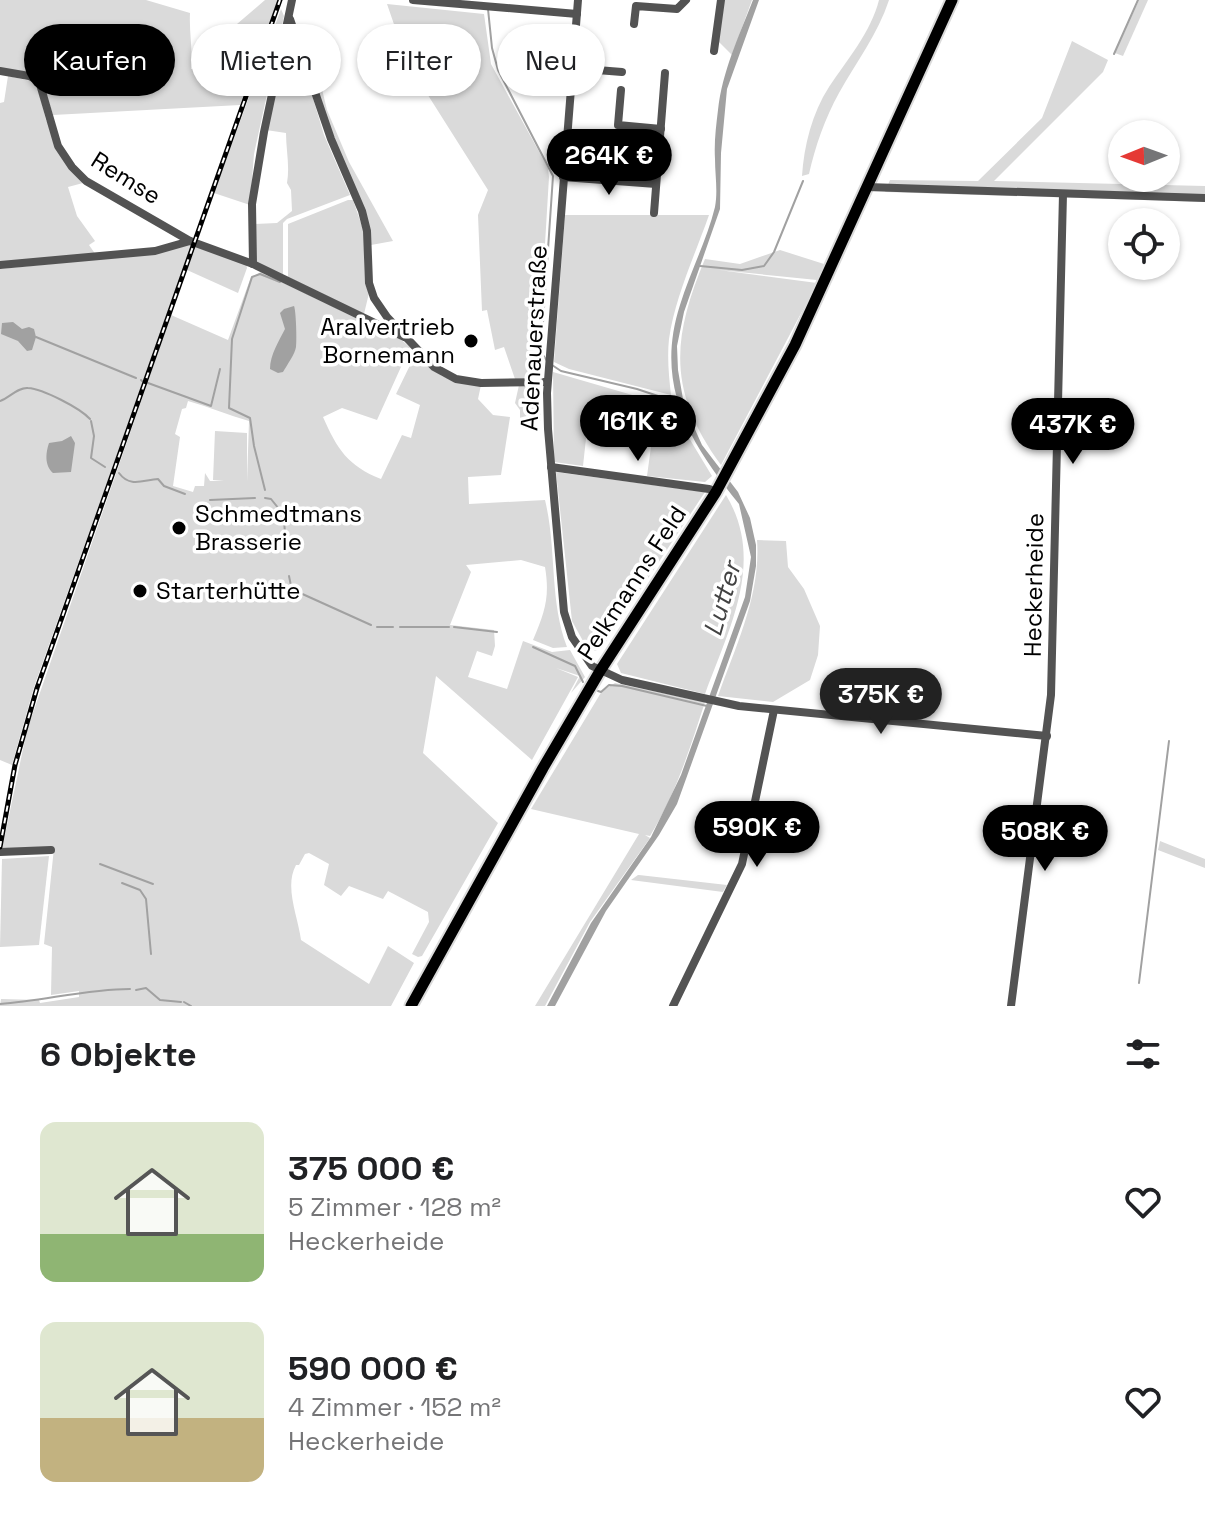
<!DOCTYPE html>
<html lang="de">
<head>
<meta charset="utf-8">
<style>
	:root { --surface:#fff; --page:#f2f2f2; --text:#202124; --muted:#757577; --accent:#000 }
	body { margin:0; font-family:"Space Grotesk",sans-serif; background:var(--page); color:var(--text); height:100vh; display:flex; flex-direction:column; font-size:30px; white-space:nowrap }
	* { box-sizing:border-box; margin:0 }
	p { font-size:26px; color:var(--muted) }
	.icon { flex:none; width:44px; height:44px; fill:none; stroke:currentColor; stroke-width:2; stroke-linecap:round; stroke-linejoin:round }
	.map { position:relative; height:1006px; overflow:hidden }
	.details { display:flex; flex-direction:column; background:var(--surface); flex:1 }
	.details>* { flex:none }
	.guide { position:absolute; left:24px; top:24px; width:800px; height:72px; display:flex; gap:16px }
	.needle { width:52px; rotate:269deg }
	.controls { position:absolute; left:1108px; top:120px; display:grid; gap:16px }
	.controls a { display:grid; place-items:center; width:72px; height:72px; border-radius:50%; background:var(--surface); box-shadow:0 2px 6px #0004; font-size:40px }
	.price { position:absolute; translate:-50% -68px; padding:0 18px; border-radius:28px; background:var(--accent); color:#fff; font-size:26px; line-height:52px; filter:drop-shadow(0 2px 4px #0008) }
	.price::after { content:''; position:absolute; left:50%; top:48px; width:24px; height:18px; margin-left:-12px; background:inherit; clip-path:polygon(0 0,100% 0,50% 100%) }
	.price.selected { background:#222; color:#fff }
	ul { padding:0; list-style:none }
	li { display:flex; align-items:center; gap:24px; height:200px; padding:0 40px }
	li span { display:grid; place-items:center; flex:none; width:224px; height:160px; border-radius:16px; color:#555 }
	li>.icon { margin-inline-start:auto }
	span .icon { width:96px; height:96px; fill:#fffc; stroke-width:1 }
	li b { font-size:34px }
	h2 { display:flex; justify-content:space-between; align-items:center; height:96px; padding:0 40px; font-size:34px }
	.tag { padding:0 28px; border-radius:36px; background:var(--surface); box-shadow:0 2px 6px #0004; font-size:28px; line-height:72px }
	.tag.selected { background:var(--accent); color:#fff }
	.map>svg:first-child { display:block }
	.green { fill:#dadada; fill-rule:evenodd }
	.water { fill:#a1a1a1 }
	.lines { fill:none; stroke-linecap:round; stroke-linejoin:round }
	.stream { stroke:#a1a1a1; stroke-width:2 }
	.major-casing { stroke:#dbdbdb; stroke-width:15 }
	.minor { stroke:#535353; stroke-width:8 }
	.major { stroke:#000; stroke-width:11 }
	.rail-casing { stroke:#000; stroke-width:5 }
	.rail { stroke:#fff; stroke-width:2; stroke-dasharray:6; stroke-linecap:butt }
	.poi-dot { fill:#000; stroke:#fff; stroke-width:3 }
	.labels { text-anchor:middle; stroke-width:7; stroke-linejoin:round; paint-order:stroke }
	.street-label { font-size:24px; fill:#000; stroke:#fff }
	.poi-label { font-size:24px; fill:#000; stroke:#fff; text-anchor:start }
	.water-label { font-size:26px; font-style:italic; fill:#424242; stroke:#fff }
</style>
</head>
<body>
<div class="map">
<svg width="1205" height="1006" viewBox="0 0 1205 1006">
	<rect width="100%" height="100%" fill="#fff"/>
	<g class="green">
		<path d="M0 0H146L190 13C189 33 193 49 191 69L216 71 226 60 230 30 265 0H278L240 105 53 115 41 76 0 68Z"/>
		<path d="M723 0H752L732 55 718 41Z"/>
		<path d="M879 0H889C878 34 856 62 839 93 825 118 815 147 809 174L802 176C804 146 812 113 829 87 847 60 871 32 879 0Z"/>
		<path d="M1139 0H1148L1123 56 1115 53Z"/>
		<path d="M387 4 484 14 491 64 548 168 549 177 537 378 515 379 504 347 495 350 487 310 482 311 478 215 488 190 407 62Z"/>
		<path d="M281 9 284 16 254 154 250 205 214 193Z"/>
		<path d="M310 39 327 110 349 162 393 241 371 245 301 42Z"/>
		<path d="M1072 41 1108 60 1103 72 994 181 1205 186V202L885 192 890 180 978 181 1042 118Z"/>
		<path d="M290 42 297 45 324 135 350 195 287 219 283 223V275L256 262 255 224 277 223 292 211 291 190 287 183C290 166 286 150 286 133L266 130 285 46Z"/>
		<path d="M8 76 31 81 38 88 46 120 83 183 68 187 77 216 95 241 89 245 96 255 0 263V103L4 102Z"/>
		<path d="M348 200H353L364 232 365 284 369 293 364 314 288 277V224Z"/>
		<path d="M565 215H709C695 255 675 297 669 339 667 358 669 377 671 395L569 369 554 362Z"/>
		<path d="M192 244 34 687 12 765 0 760V269L101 259Z"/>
		<path d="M196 246 246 263 247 268 238 293 187 270Z"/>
		<path d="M780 250 824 264 817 280 719 270 817 283 721 465C668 392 671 340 705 259L740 264Z"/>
		<path d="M261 272 400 339 410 347 377 420 342 408 323 417C337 449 348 466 381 479L402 435 411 438 420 405 396 394 415 355 442 376 454 381 481 385 478 399 493 415 510 417 501 475 468 477 469 504 545 500C557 549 549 599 567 647L553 648 533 640C545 612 550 597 545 567L521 560 466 565 471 572 450 625 494 630 495 646 492 656 477 651 468 677 507 689 523 641 552 652 570 650 585 677 571 693 580 676 556 668 578 677 532 760 436 676 423 753 498 823 422 956 418 957 412 954 429 922 428 912 388 891 383 899 349 886 341 896 324 885 329 864 309 853 305 854 299 865H296C284 887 298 916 301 940L369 984 388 946 414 963 391 1006H0L1 999 39 1000 40 1003 79 997V991L51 995 52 947 44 944 54 848 2 849 27 730 171 315 228 340 251 277ZM188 401C209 407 228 415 249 421L247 482V433L215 431 213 480 224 481H210L205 473 204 486H195L193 492 173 486 180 437 175 434 182 409 186 408Z"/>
		<path d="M553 372 677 408 689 438 712 476 705 482 647 476 654 425 588 420 583 466 554 462Z"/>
		<path d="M519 385 540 387 541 421 520 418V410L515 403Z"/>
		<path d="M556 472 705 492 602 648 595 651 583 641 572 621Z"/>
		<path d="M726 495C766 561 729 628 705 694L621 673 617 664Z"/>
		<path d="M757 540 786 541 788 567 804 589 820 626 818 655 810 680 773 702 718 696C736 645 761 594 757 540Z"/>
		<path d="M615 683 705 702C690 748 676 794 650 836L645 835 650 838 590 922 545 1006H535L639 834 531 809 602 691Z"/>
		<path d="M1160 841 1205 859V868L1158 850Z"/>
		<path d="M49 856 39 945 0 947 2 859Z"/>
		<path d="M638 875H639L727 885 723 892 631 880Z"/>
	</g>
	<g class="water">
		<path d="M753 0H759L727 89 721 153 720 209 684 312 677 346 678 370 684 405 702 445 738 492 750 518 756 545V566L750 601 677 804 659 835 606 911 555 1006H547L591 923 651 837 681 775 745 597 751 557 739 504C690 443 654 386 680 305 690 272 707 240 715 207 718 191 715 175 715 159 714 143 716 126 718 110 722 72 739 36 753 0Z"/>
		<path d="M294 306C296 310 297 341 296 347 295 354 287 365 283 372L278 373 270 369C270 355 279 341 285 329L280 313 284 309Z"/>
		<path d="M13 322 22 329 29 327 34 329 36 337 32 350 27 351 18 341 1 334 2 323Z"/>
		<path d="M71 436 75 443 71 472 53 473C44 465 46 452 49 443L62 441Z"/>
	</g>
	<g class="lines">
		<g class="stream">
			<path d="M488 9 492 48 498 70 553 176 541 352 547 361"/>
			<path d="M1114 54 1138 0"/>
			<path d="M700 266 742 270 764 266 774 252 803 181"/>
			<path d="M36 337 136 378"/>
			<path d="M552 365 561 371 637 389 679 403"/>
			<path d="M141 380 142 381"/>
			<path d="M148 383 211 406 220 369"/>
			<path d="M0 401C9 398 18 387 28 388 43 389 80 408 90 419"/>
			<path d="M91 421 94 436 91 458 105 467"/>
			<path d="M119 473C130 488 143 480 158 479L164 486 185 494"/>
			<path d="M265 490 254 446 250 418 229 408 232 339 252 277 260 274 280 282"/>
			<path d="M265 498 271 499 283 514"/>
			<path d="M210 500 255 498"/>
			<path d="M284 520 286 547"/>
			<path d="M289 576 291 586 298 592 371 625"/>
			<path d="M377 627H393"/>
			<path d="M400 627H449"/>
			<path d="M454 627 497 632"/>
			<path d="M533 647 575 666 583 682"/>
			<path d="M598 691 601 692 609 685 622 686 707 706"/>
			<path d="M100 864 153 884"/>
			<path d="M122 883 140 890 146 899 151 954"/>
			<path d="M1139 983 1169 741"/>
			<path d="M136 990 146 988 160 1000 181 1002"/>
			<path d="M184 1002 191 1006"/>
			<path d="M0 1004C43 1001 87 989 130 989"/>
		</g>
		<defs>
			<path id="major" d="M411 1006 543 768 600 671 716 492 795 345 952 0"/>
		</defs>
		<use href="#major" class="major-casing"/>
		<g class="minor">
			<path d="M413 0 577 14"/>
			<path d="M578 0 547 393 548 429 564 612 572 637 592 666 622 680 739 706 1047 736"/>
			<path d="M290 19 331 139 362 211 367 231 369 283 374 298 387 317 434 367 456 379 481 383 547 382"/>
			<path d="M634 24 636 6 677 9 686 0"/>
			<path d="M714 51 721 0"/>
			<path d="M524 61 573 64"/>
			<path d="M572 68 622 72"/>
			<path d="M0 71 29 76 39 81 58 146 72 167 86 181 190 241 253 264 404 337"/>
			<path d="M535 88 570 90"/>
			<path d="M621 90 618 125 661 129"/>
			<path d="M563 177 656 184"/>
			<path d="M867 187 1205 198"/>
			<path d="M654 213 665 73"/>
			<path d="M253 264 252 204 264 132 292 0"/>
			<path d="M0 265 155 251 190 241"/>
			<path d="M551 467 709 489 716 492"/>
			<path d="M0 852 51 850"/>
			<path d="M673 1006 742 864 774 710"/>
			<path d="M1011 1006 1051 695 1063 194"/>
		</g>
		<use href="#major" class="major"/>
		<defs>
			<path id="rail" d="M0 847 15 765 37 688 280 0"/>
		</defs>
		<use href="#rail" class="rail-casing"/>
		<use href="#rail" class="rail"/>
	</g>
	<g class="poi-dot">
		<circle cx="471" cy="341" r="8"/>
		<circle cx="179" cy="528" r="8"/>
		<circle cx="140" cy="591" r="8"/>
	</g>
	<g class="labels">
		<g class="street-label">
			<text transform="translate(126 178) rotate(32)" y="8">Remse</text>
			<text transform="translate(534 338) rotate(-87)" y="8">Adenauerstraße</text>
			<text transform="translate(632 583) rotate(-57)" y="8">Pelkmanns Feld</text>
			<text transform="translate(1034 585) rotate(-89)" y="8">Heckerheide</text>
		</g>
		<g class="poi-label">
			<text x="455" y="335" text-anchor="end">Aralvertrieb<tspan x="455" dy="28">Bornemann</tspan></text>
			<text x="195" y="522">Schmedtmans<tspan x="195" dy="28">Brasserie</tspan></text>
			<text x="156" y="599">Starterhütte</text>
		</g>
		<g class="water-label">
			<text transform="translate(722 599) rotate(-74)" y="9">Lutter</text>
		</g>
	</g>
</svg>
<div class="controls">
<a><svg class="needle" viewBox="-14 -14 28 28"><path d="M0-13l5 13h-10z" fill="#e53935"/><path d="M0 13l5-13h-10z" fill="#757577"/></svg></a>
<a><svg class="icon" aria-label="locate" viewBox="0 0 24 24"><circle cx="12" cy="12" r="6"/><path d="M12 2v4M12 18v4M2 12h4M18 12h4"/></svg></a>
</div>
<b class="price" style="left:609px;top:197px">264K €</b>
<b class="price" style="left:638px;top:463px">161K €</b>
<b class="price" style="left:1073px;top:466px">437K €</b>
<b class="price selected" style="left:881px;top:736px">375K €</b>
<b class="price" style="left:757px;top:869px">590K €</b>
<b class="price" style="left:1045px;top:873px">508K €</b>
<div class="guide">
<a class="tag selected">Kaufen</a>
<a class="tag">Mieten</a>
<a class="tag">Filter</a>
<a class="tag">Neu</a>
</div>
</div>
<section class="details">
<h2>6 Objekte<svg class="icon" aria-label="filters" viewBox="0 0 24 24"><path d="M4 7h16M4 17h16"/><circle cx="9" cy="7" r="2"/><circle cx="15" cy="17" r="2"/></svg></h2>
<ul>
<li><span style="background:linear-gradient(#dfe7d0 70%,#8fb573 0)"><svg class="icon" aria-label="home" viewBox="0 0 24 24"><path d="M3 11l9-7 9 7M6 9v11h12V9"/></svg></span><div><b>375 000 €</b><p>5 Zimmer · 128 m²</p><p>Heckerheide</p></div><svg class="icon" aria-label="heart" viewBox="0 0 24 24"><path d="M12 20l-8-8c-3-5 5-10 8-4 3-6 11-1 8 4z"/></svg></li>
<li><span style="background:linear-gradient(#dfe7d0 60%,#c2b280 0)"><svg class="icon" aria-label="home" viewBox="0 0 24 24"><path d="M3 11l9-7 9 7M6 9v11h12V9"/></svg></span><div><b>590 000 €</b><p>4 Zimmer · 152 m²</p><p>Heckerheide</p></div><svg class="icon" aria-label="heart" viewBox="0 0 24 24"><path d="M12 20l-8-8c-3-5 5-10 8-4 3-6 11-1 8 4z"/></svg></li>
</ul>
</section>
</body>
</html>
